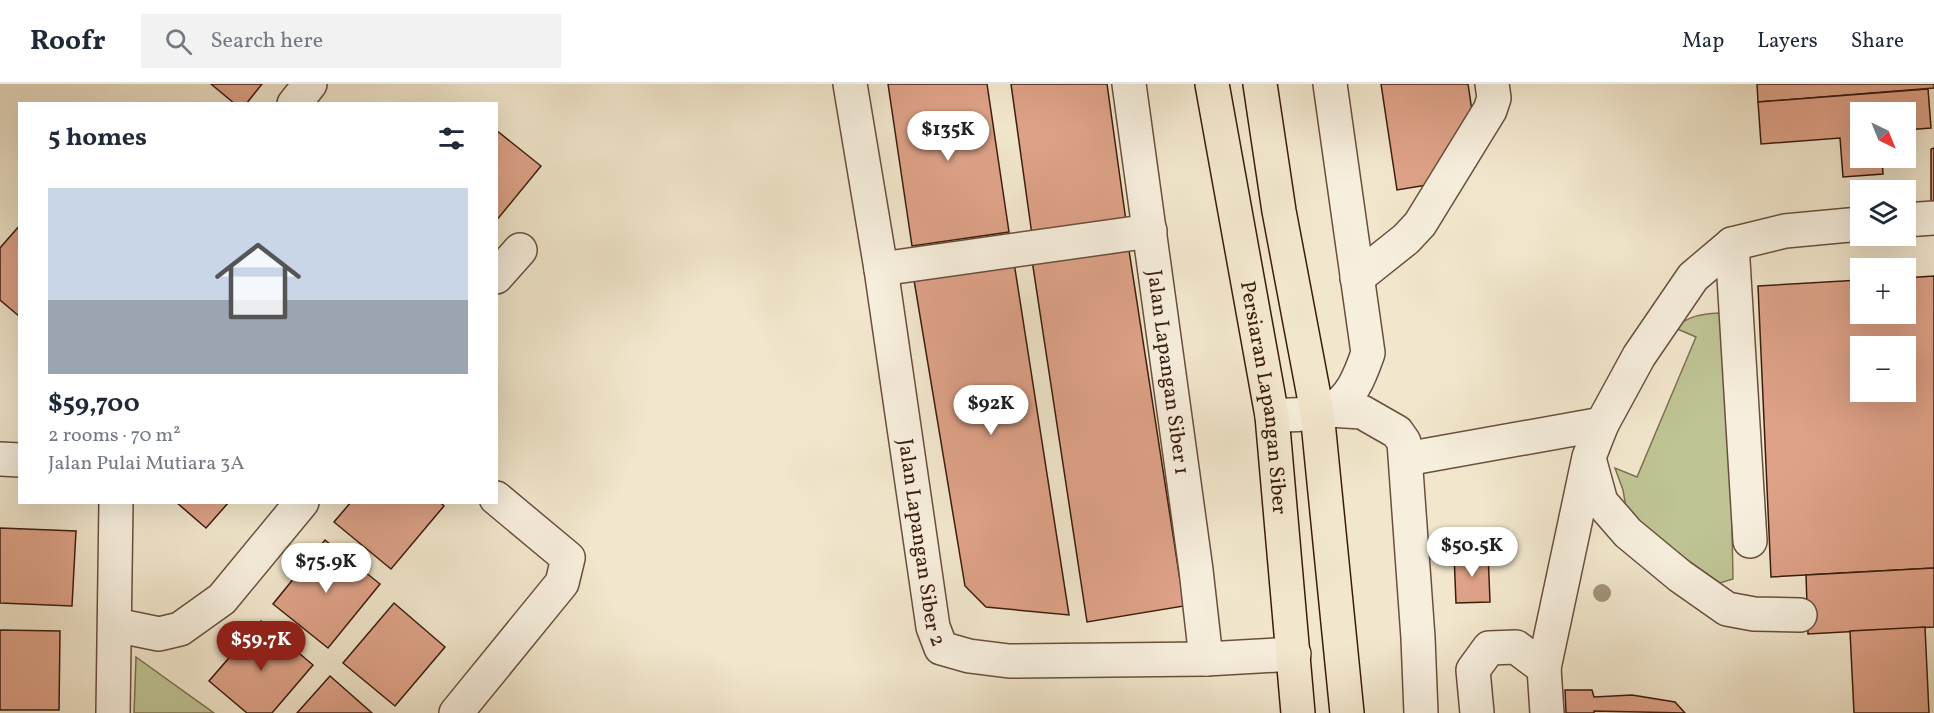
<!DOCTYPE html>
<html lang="en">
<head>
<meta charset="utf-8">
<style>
	:root { --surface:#fff; --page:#f2f2f3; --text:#1f2937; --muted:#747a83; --line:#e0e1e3; --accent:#8f2418 }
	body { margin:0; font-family:Vollkorn,serif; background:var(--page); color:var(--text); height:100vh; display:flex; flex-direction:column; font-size:22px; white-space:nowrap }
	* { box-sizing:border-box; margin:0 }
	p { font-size:20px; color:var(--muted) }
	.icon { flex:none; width:33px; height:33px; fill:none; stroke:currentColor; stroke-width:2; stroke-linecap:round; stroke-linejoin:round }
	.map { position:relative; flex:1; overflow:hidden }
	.details { position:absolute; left:18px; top:18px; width:480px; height:402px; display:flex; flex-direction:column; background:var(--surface); border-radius:0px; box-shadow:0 6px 24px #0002 }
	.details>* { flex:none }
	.needle { width:39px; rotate:137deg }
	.buttons { position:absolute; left:1850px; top:18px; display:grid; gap:12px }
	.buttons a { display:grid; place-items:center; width:66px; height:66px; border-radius:0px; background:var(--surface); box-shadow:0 6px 24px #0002; font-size:30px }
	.price { position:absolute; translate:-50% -51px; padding:0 14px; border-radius:21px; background:#fff; color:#222; font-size:20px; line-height:39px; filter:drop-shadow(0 2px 3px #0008) }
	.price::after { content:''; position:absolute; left:50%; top:36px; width:18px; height:14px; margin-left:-9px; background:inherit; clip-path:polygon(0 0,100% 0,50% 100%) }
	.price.current { background:var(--accent); color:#fff }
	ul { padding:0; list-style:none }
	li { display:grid; align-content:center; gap:12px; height:318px; padding:0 30px }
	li+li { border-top:2px solid var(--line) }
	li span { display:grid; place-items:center; height:186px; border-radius:0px; color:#555 }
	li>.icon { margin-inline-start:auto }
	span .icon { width:108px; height:108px; fill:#fffc; stroke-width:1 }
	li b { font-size:26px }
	h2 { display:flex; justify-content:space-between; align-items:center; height:72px; padding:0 30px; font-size:26px }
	header { display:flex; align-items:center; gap:36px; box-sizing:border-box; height:84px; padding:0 30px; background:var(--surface); border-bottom:2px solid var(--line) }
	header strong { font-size:28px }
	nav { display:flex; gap:33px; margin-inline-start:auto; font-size:21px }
	.search { width:420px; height:54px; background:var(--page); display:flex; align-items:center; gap:15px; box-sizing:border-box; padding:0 21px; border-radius:0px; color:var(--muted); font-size:22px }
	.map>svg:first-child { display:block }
	.green { fill:#bfc495; stroke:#7d7050; stroke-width:1.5 }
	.building { fill:#dea288; stroke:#3b1c0c; stroke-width:1.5; fill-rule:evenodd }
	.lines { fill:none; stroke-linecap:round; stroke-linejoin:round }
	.minor-casing { stroke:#694f3c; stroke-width:36 }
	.major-casing { stroke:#3b1c0c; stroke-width:36 }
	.minor { stroke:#f7efde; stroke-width:33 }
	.major { stroke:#f2e7cd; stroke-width:33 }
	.tree { fill:#a39379 }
	.labels { text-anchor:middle; stroke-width:5; stroke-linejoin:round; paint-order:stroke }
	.street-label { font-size:21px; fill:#3b1c0c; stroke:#f7efde }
</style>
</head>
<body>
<header>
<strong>Roofr</strong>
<div class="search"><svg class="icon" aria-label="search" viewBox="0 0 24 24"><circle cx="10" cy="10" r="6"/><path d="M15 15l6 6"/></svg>Search here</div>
<nav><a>Map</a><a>Layers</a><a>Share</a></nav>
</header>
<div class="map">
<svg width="1934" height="629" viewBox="0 0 1934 629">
	<rect width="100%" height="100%" fill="#f2e7cd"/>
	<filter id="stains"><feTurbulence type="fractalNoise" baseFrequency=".00333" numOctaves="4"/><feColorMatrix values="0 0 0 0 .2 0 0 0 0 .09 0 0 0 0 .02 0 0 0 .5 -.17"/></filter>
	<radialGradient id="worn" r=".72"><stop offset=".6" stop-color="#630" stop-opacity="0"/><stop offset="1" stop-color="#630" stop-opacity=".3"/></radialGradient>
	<g class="green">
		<path d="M1719 229 1728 237 1733 495 1720 499 1640 442 1627 430 1623 406 1615 384 1637 393 1696 253 1675 244C1688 232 1701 230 1719 229Z"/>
		<path d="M136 573 214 629H134Z"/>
	</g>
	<g class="building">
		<path d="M211 0H262L246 20H235Z"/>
		<path d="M888 0H987L1009 148 912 162Z"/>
		<path d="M1011 0H1107L1126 137 1032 151Z"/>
		<path d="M1381 0H1468L1475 47 1439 99 1397 106Z"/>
		<path d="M1757 0H1934V4L1758 18Z"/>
		<path d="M1928 5 1931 44 1905 46V28H1860V74H1882L1883 90 1843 93 1840 54 1761 60 1758 18Z"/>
		<path d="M496 46 541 82 496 137Z"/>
		<path d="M1934 64V119H1931V65Z"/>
		<path d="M20 141V233L0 216V164Z"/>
		<path d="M1128 160 1184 522 1087 538 1032 176Z"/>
		<path d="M1013 172 1069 531 986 523 965 502 913 190Z"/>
		<path d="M1934 192V484L1771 493 1758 202 1860 196V230H1905V194ZM1860 262H1905V308H1860Z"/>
		<path d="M176 418H229L206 444Z"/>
		<path d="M351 418H440L444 422 391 485 334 438Z"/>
		<path d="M0 444 76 447 72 522 0 519Z"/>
		<path d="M325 456 380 500 328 564 273 520Z"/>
		<path d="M1488 468 1490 518 1456 519 1454 470Z"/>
		<path d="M1934 484V543L1808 550 1806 491Z"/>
		<path d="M394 519 445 563 395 622 343 579Z"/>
		<path d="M261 537 313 581 272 629H247L209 597Z"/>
		<path d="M1925 543 1929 629H1854L1850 547Z"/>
		<path d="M0 546 60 547 59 626H0Z"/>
		<path d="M330 592 372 629H297Z"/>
		<path d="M1565 606H1592L1594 613 1632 611 1675 618 1685 629 1594 627V629H1566Z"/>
	</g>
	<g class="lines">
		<defs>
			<g id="minor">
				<path id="s1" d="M850 0 881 185 933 543 941 564 969 572 1009 577 1206 575 1294 570"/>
				<path id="s2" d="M1129 0 1196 486 1206 575"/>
				<path d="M294 20 310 0"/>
				<path d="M1905 136 1934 134"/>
				<path d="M1732 160 1750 457"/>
				<path d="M881 185 1150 147"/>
				<path d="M496 193 520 166"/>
				<path d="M1357 194 1406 155 1420 140 1490 26 1494 14 1492 0"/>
				<path d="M1329 326 1362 328 1397 348 1404 358 1418 554 1421 629"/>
				<path d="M1272 332C1289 330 1311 332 1328 326 1351 318 1361 289 1368 269L1330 0"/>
				<path d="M0 375 20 376"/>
				<path d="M1406 375 1602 340"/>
				<path d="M1590 378 1601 418 1628 449 1680 492 1727 525 1754 530 1800 531"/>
				<path d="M115 541 159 550 180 545 222 515 302 418"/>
				<path d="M1544 584 1589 373 1602 340 1639 272 1693 193 1732 160 1785 147 1860 140"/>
				<path d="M113 629 116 418"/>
				<path d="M456 629 562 499 568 474 496 414"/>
				<path d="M1477 629 1473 586 1489 564 1516 563 1544 584 1547 629"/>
			</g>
			<g id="major">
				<path id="s3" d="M1212 0 1272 332 1298 629"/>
				<path d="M1260 0 1279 127 1317 328 1347 629"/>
			</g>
		</defs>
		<use href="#minor" class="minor-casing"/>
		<use href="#major" class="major-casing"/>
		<use href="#minor" class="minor"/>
		<use href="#major" class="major"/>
	</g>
	<circle class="tree" cx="1602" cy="509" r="9"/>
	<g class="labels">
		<g class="street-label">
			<text dy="7" stroke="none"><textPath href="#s2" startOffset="291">Jalan Lapangan Siber 1</textPath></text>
			<text dy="7" stroke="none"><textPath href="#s3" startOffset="318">Persiaran Lapangan Siber</textPath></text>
			<text dy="7" stroke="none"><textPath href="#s1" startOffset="464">Jalan Lapangan Siber 2</textPath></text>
		</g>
	</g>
	<rect width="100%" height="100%" filter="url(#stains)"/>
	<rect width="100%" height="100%" fill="url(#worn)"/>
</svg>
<div class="buttons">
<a><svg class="needle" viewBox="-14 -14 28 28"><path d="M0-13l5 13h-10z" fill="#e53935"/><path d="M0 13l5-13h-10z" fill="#747a83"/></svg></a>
<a><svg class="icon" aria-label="layers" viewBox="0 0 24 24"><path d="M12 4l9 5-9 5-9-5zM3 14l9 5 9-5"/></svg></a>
<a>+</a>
<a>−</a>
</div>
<b class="price" style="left:948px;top:78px">$135K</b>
<b class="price" style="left:991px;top:352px">$92K</b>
<b class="price" style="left:1472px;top:494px">$50.5K</b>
<b class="price" style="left:326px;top:510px">$75.9K</b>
<b class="price current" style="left:261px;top:588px">$59.7K</b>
<section class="details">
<h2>5 homes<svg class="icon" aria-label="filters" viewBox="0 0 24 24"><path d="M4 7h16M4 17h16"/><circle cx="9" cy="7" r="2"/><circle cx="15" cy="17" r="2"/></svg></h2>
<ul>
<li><span style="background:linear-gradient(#c9d6e8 60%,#9aa5b1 0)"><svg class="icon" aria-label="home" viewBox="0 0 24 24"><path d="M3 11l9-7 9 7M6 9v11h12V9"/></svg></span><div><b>$59,700</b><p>2 rooms · 70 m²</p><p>Jalan Pulai Mutiara 3A</p></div></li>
</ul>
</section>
</div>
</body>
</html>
